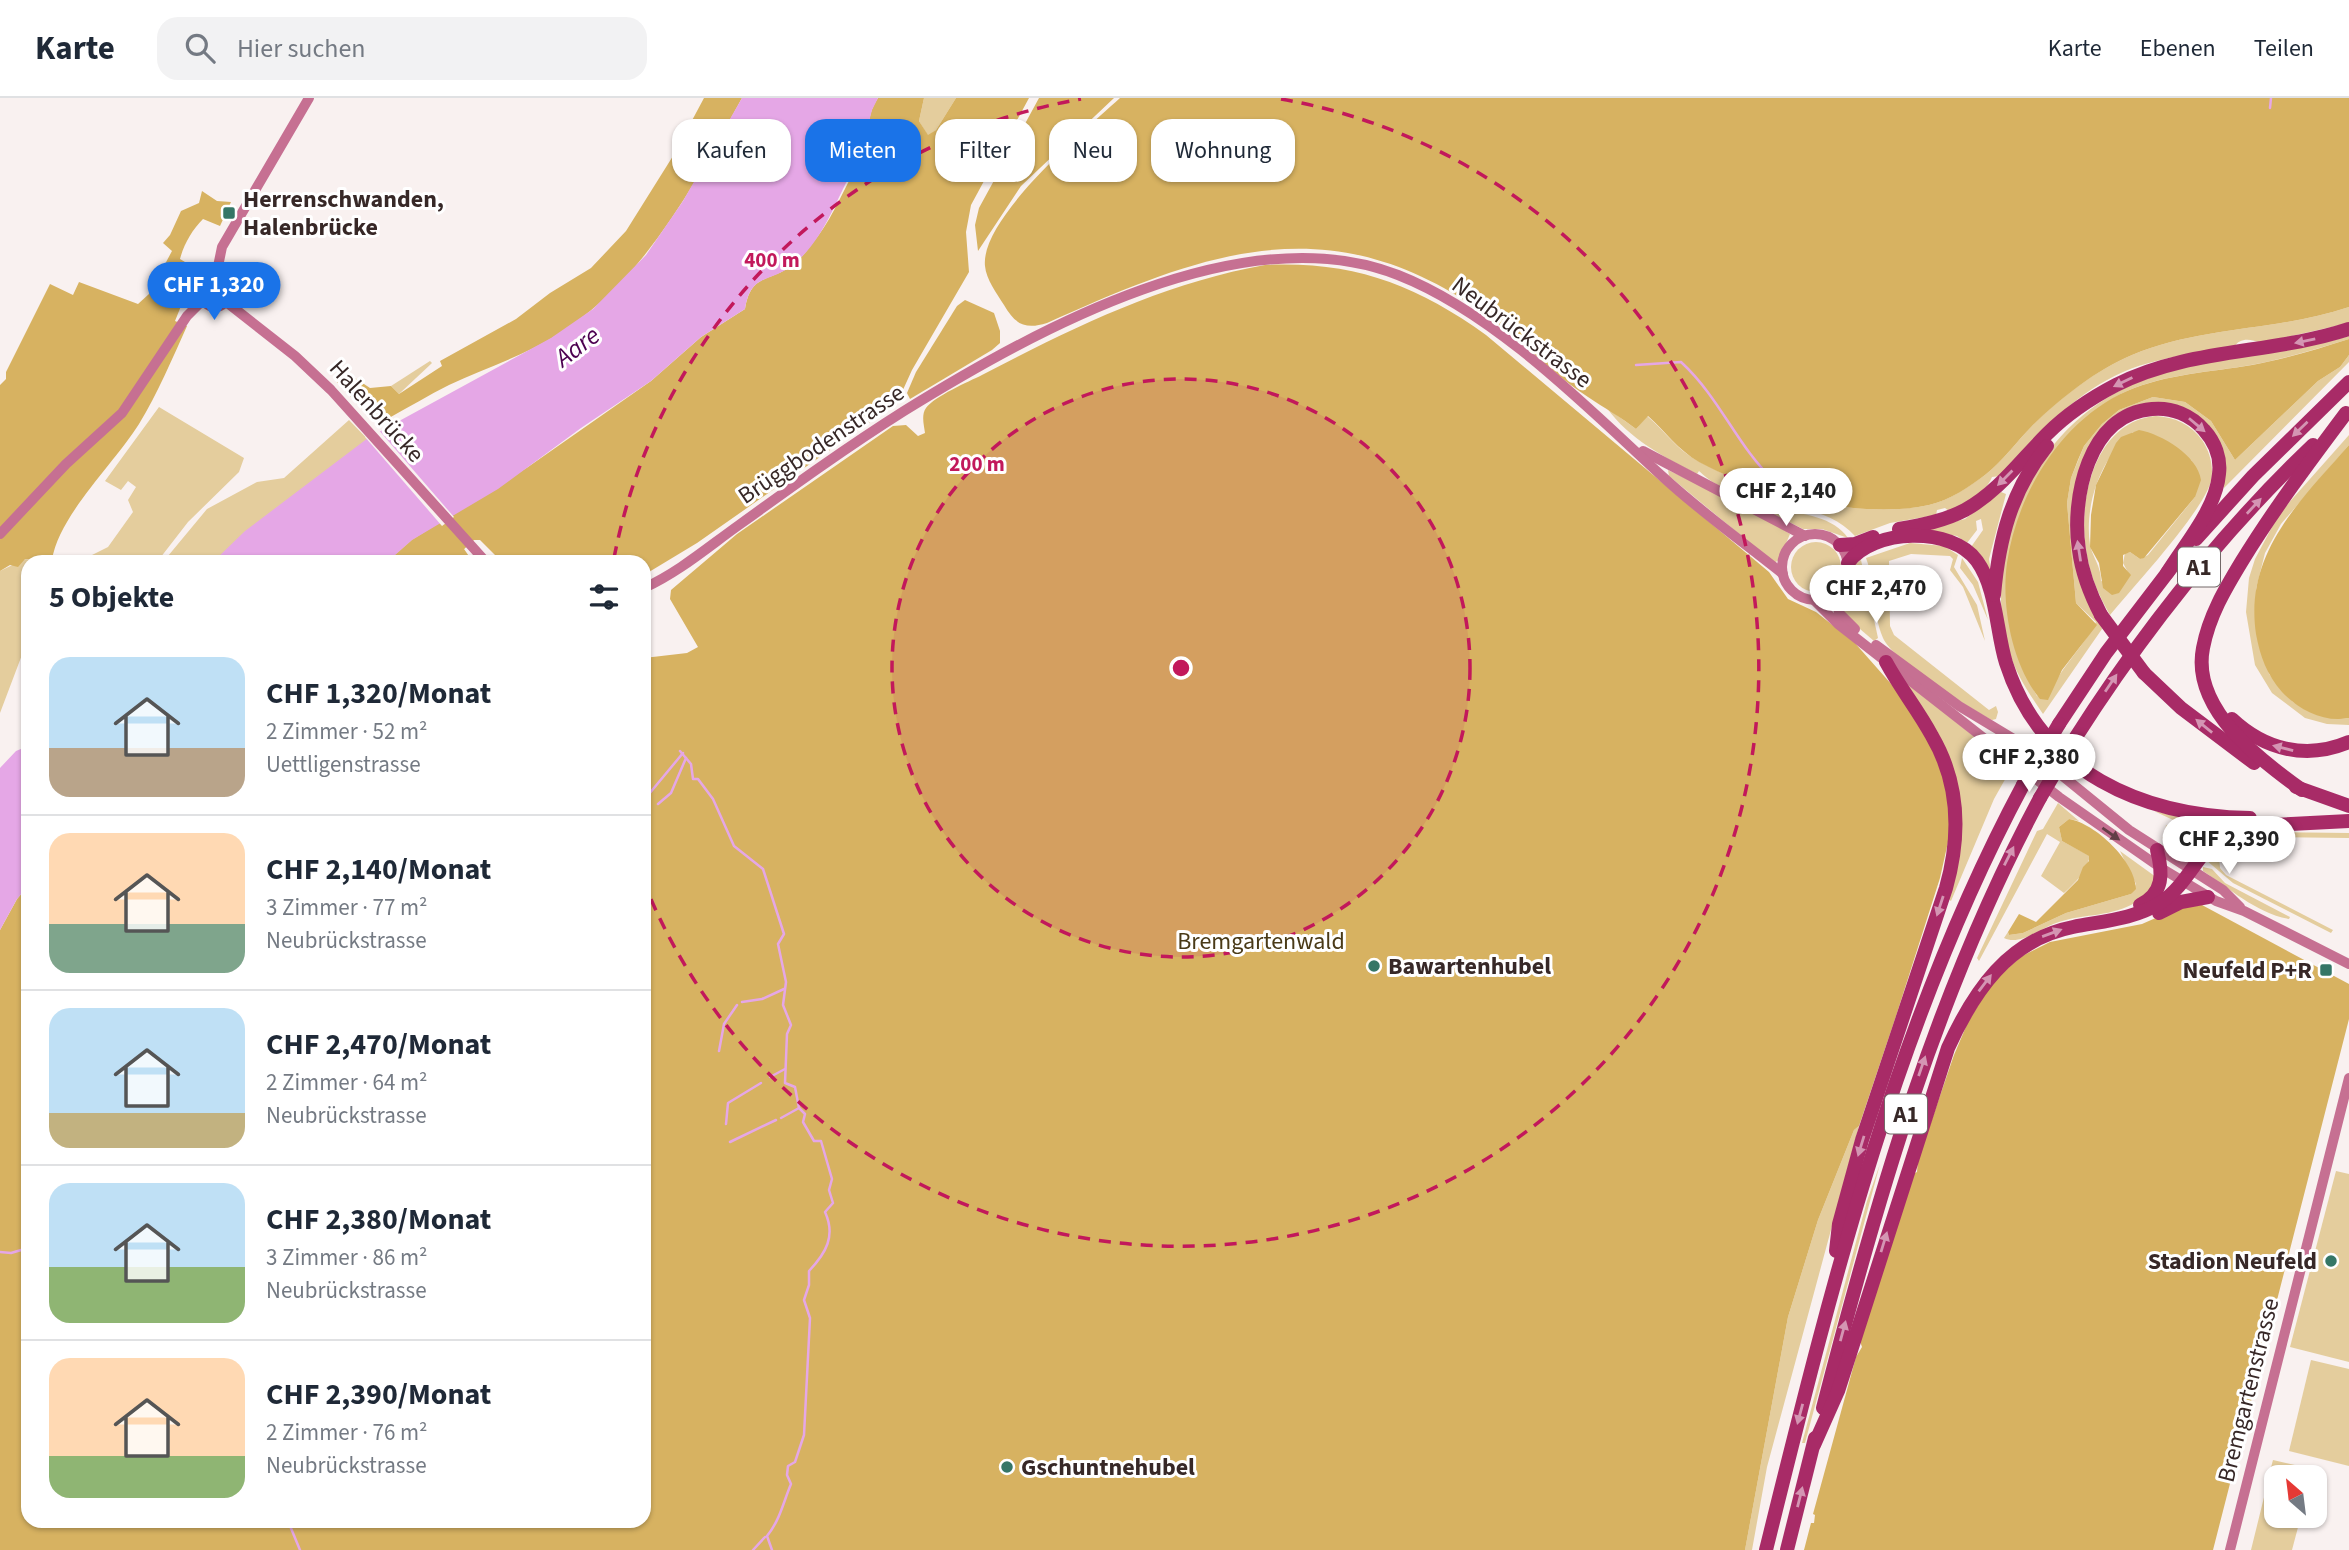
<!DOCTYPE html>
<html lang="de">
<head>
<meta charset="utf-8">
<style>
	:root { --surface:#fff; --page:#f2f2f3; --text:#1f2937; --muted:#747a83; --line:#e0e1e3; --accent:#1a73e8 }
	body { margin:0; font-family:"Source Sans 3",sans-serif; background:var(--page); color:var(--text); height:100vh; display:flex; flex-direction:column; font-size:26px; white-space:nowrap }
	* { box-sizing:border-box; margin:0 }
	p { font-size:23px; color:var(--muted) }
	.icon { flex:none; width:38px; height:38px; fill:none; stroke:currentColor; stroke-width:2; stroke-linecap:round; stroke-linejoin:round }
	.map { position:relative; flex:1; overflow:hidden }
	.panel { position:absolute; left:21px; top:457px; width:630px; height:973px; display:flex; flex-direction:column; background:var(--surface); border-radius:21px; box-shadow:0 2px 5px #0004 }
	.panel>* { flex:none }
	.hud { position:absolute; left:672px; top:21px; width:665px; height:63px; display:flex; gap:14px }
	.needle { width:46px; rotate:332deg }
	.controls { position:absolute; left:2264px; top:1367px; display:grid; gap:14px }
	.controls a { display:grid; place-items:center; width:63px; height:63px; border-radius:14px; background:var(--surface); box-shadow:0 2px 5px #0004; font-size:35px }
	.price { position:absolute; translate:-50% -60px; padding:0 16px; border-radius:24px; background:#fff; color:#222; font-size:23px; line-height:46px; filter:drop-shadow(0 2px 4px #0008) }
	.price::after { content:''; position:absolute; left:50%; top:42px; width:21px; height:16px; margin-left:-10px; background:inherit; clip-path:polygon(0 0,100% 0,50% 100%) }
	.price.current { background:var(--accent); color:#fff }
	ul { padding:0; list-style:none }
	li { display:flex; align-items:center; gap:21px; height:175px; padding:0 28px }
	li+li { border-top:2px solid var(--line) }
	li span { display:grid; place-items:center; flex:none; width:196px; height:140px; border-radius:21px; color:#555 }
	li>.icon { margin-inline-start:auto }
	span .icon { width:84px; height:84px; fill:#fffc; stroke-width:1 }
	li b { font-size:30px }
	h2 { display:flex; justify-content:space-between; align-items:center; height:84px; padding:0 28px; font-size:30px }
	.chip { padding:0 24px; border-radius:21px; background:var(--surface); box-shadow:0 2px 5px #0004; font-size:24px; line-height:63px }
	.chip.current { background:var(--accent); color:#fff }
	header { display:flex; align-items:center; gap:42px; box-sizing:border-box; height:98px; padding:0 35px; background:var(--surface); border-bottom:2px solid var(--line) }
	header strong { font-size:33px }
	nav { display:flex; gap:38px; margin-inline-start:auto; font-size:24px }
	.search { width:490px; height:63px; background:var(--page); display:flex; align-items:center; gap:18px; box-sizing:border-box; padding:0 24px; border-radius:21px; color:var(--muted); font-size:26px }
	.map>svg:first-child { display:block }
	.green { fill:#e4cd9d; fill-rule:evenodd }
	.forest { fill:#d7b261 }
	.water { fill:#e5a7e6 }
	.pier { fill:#f9f1f0 }
	.lines { fill:none; stroke-linecap:round; stroke-linejoin:round }
	.stream { stroke:#e5a7e6; stroke-width:2.5 }
	.secondary { stroke:#c67092; stroke-width:10 }
	.highway { stroke:#a82b67; stroke-width:14 }
	.highway-bridge { stroke:#a82b67; stroke-width:14 }
	.oneway { fill:#d495b3 }
	.oneway2 { fill:#623e47 }
	.ring { fill:none; stroke:#c2185b; stroke-width:3.5; stroke-dasharray:12 9 }
	.poi-dot { fill:#357666; stroke:#fff; stroke-width:2.5 }
	.labels { text-anchor:middle; stroke-width:6; stroke-linejoin:round; paint-order:stroke }
	.shield { fill:#fff; stroke:#736868; stroke-width:2 }
	.shield-label { font-size:23px; font-weight:bold; fill:#372827 }
	.poi-label { font-size:24px; font-weight:bold; fill:#372827; stroke:#fff; text-anchor:start }
	.street-label { font-size:24px; fill:#372827; stroke:#fff }
	.park-label { font-size:24px; fill:#4a3a17; stroke:#fff }
	.water-label { font-size:26px; font-style:italic; fill:#4c0050; stroke:#fff }
	.centre { fill:#c2185b; stroke:#fff; stroke-width:3.5 }
	.ring-label { font-size:21px; text-anchor:middle; font-weight:bold; fill:#c2185b; stroke:#fff; stroke-width:6; stroke-linejoin:round; paint-order:stroke }
</style>
</head>
<body>
<header>
<strong>Karte</strong>
<div class="search"><svg class="icon" aria-label="search" viewBox="0 0 24 24"><circle cx="10" cy="10" r="6"/><path d="M15 15l6 6"/></svg>Hier suchen</div>
<nav><a>Karte</a><a>Ebenen</a><a>Teilen</a></nav>
</header>
<div class="map">
<svg width="2349" height="1452" viewBox="0 0 2349 1452">
	<rect width="100%" height="100%" fill="#f9f1f0"/>
	<g class="green">
		<path d="M924 0H956L936 32 928 38 919 23Z"/>
		<path d="M2349 209V225L2261 245C2251 241 2240 239 2234 249 2206 254 2176 257 2149 265 2085 282 2043 331 2000 378L1992 379C1985 396 1967 404 1949 413L1945 410 1937 412 1936 417 1890 425 1855 438C1816 395 1741 415 1699 373L1697 376C1664 359 1629 341 1607 310L1636 331 1647 318C1665 333 1677 352 1698 363 1758 397 1861 422 1929 407 1950 402 1968 389 1985 377 2003 363 2017 343 2033 327 2060 300 2096 272 2132 257 2201 228 2279 233 2349 209Z"/>
		<path d="M2349 238V241C2317 251 2284 261 2251 267 2211 274 2165 276 2127 293 2099 306 2073 330 2055 355 1999 428 1992 518 2037 598L2048 601C2057 572 2082 552 2096 524L2076 505 2067 405 2071 380 2084 348 2102 326 2119 312 2153 299 2185 304 2211 323 2235 362 2318 283 2340 269 2349 257V264L2224 390 2221 352 2173 308 2105 331 2073 426 2102 531 2043 616C2029 595 2016 577 2009 552 1977 441 2041 315 2152 279 2216 257 2284 257 2349 238Z"/>
		<path d="M430 263 432 265 399 296 391 288Z"/>
		<path d="M159 309 244 360 239 374 188 424 157 464H78L108 449 133 414 128 402 136 389 128 383 121 392 105 383Z"/>
		<path d="M2156 318C2174 319 2191 326 2202 342 2210 354 2214 369 2211 383 2203 414 2133 489 2110 517 2098 496 2089 475 2086 451 2078 402 2095 323 2156 318ZM2133 334C2161 334 2171 347 2192 363L2195 399 2148 457 2140 461 2130 454 2125 455 2123 465 2130 478 2122 488 2101 483C2101 468 2093 460 2090 447 2084 407 2101 358 2133 334Z"/>
		<path d="M349 322 469 446 464 451 467 464H163L207 411 257 384 284 380Z"/>
		<path d="M2349 337V347L2281 426 2265 455 2256 491 2269 576 2293 604 2343 621 2349 620V627L2327 626 2305 620 2272 595 2255 567 2246 514 2249 480 2255 461 2279 416Z"/>
		<path d="M1668 372 1760 416 1790 436 1779 462 1774 465 1669 378Z"/>
		<path d="M2001 394 2006 396 1989 461 1992 481 1979 455 1971 449 1983 432 1981 421 1976 423 1977 432 1967 445 1957 438 1924 432 1965 421Z"/>
		<path d="M1768 410C1794 415 1832 416 1848 440L1822 431H1803L1767 413Z"/>
		<circle cx="1816" cy="469" r="25"/>
		<path d="M1910 445 1944 448 1958 457 1954 469 1977 507 1985 543 1963 489 1950 472 1953 461 1950 458 1911 456 1889 463 1890 528 1894 537 1989 612 1996 608 1998 614 1996 621 1992 622C1968 609 1893 563 1883 540 1872 514 1876 486 1866 460Z"/>
		<path d="M1962 460 1978 484 1988 522 1973 487 1960 470Z"/>
		<path d="M25 461 52 464H28V541L0 615V473Z"/>
		<path d="M1861 462 1878 540 1874 543 1846 519 1840 505 1854 467Z"/>
		<path d="M1905 583 2012 669 1994 701 1951 803 1947 800 1956 766Z"/>
		<path d="M2058 705 2079 723 2069 721 2059 729 2062 743 2090 758C2086 774 2076 784 2064 795L2041 778 2060 744 2047 736 1979 863 1977 860 2037 733 2043 731Z"/>
		<path d="M2154 713 2193 722 2233 723 2209 739Z"/>
		<path d="M2166 727 2204 745 2195 758 2162 740 2165 738Z"/>
		<path d="M2251 734 2349 735V740L2251 739 2248 745 2228 747 2219 759 2220 770 2226 777 2333 832 2331 835 2233 785 2206 762 2223 742Z"/>
		<path d="M2120 753 2156 779C2155 789 2141 802 2131 807 2108 819 2080 816 2056 825 2041 830 2020 848 2004 840L2008 834 2009 837 2023 835 2066 815 2131 796 2136 786Z"/>
		<path d="M2203 769 2212 771 2225 785 2290 819 2289 821C2256 815 2229 790 2203 773Z"/>
		<path d="M1859 1028 1767 1369 1752 1452H1745L1788 1219 1818 1122 1854 1032Z"/>
		<path d="M1880 1066 1805 1345H1802L1867 1103Z"/>
		<path d="M2336 1073 2349 1076V1264L2290 1249Z"/>
		<path d="M2311 1262 2349 1271V1368L2289 1353Z"/>
		<path d="M2273 1362 2308 1370 2306 1379 2269 1377Z"/>
		<path d="M2269 1379 2277 1381V1418H2301L2292 1452H2251Z"/>
	</g>
	<g class="forest">
		<path d="M704 0H742C693 89 642 187 552 240 520 259 483 271 449 287 429 297 409 309 389 320L379 316 374 324 337 284 346 274 370 290 391 288 399 296 442 268 440 263 516 221 550 195 591 170 626 133 673 58Z"/>
		<path d="M878 0H924L919 23 928 37 936 32 956 0H1029L971 107 966 134 969 174 912 272 897 305 697 445 644 477V464H502L480 442H474L464 451 473 464H387L412 442 528 369 651 283 701 239 745 211C751 175 768 185 793 167 803 159 810 148 818 138 834 117 844 90 858 67 870 48 864 19 878 0Z"/>
		<path d="M1039 0H1114L1021 88 978 153 975 127 979 110Z"/>
		<path d="M1120 0H2349V209C2279 233 2201 228 2132 257 2096 272 2061 300 2033 327 2017 343 2003 363 1985 377 1969 389 1950 402 1929 407 1861 422 1759 397 1699 364 1678 352 1665 333 1648 318L1636 331C1621 319 1604 310 1588 299 1548 273 1516 236 1476 210 1324 106 1199 157 1047 225 1025 232 1015 226 1004 207 997 196 986 181 985 168 980 120 1086 31 1120 0Z"/>
		<path d="M202 93 217 103 231 104 220 128 203 121C192 132 184 146 180 161L185 164 167 201 181 208 175 223 187 228C172 261 158 295 139 326 114 366 59 417 52 462L25 461 18 469 10 467 0 473V287L6 281V274L50 186 73 197 79 184 138 206 149 196 172 153 163 145 170 137 181 113 199 105Z"/>
		<path d="M1265 167C1353 163 1415 186 1486 237L1769 474 1788 501 1816 514 1854 544 1900 596 1931 649 1943 678 1950 714 1948 744 1940 780 1896 918 1859 1028 1854 1032 1818 1122 1788 1219 1745 1452H0V832L17 801 28 788V1423H644V560L687 555 698 549 670 501 671 492 737 436 893 328 906 327 918 338 925 335C924 327 921 317 926 310 935 298 968 284 982 277 1072 230 1164 185 1265 167Z"/>
		<path d="M965 202 994 215 1000 233V245L992 252 910 301 907 295 916 274 957 208Z"/>
		<path d="M2349 241V257L2340 269 2318 283 2235 362 2211 323 2185 304 2153 299 2119 312 2102 326 2084 348 2078 362 2071 380 2067 405 2076 505 2097 527 2062 572 2048 602 2040 601C2012 567 2001 508 2007 465 2017 396 2061 322 2127 293 2166 276 2211 274 2252 267 2284 261 2318 251 2349 241Z"/>
		<path d="M2139 332C2162 336 2198 358 2201 382L2195 399 2144 460 2140 461 2130 454 2123 457V468L2131 477 2119 495 2112 497 2103 490 2099 465 2090 449 2091 417 2096 387 2116 345 2121 339Z"/>
		<path d="M2349 347V620C2324 625 2299 612 2282 594 2267 577 2260 558 2256 536 2244 455 2300 403 2349 347Z"/>
		<path d="M2069 721C2095 725 2136 764 2136 791L2131 796 2066 815 2023 835 2009 837 2008 834 2019 816 2036 824 2078 782 2083 769 2089 763V758L2062 743 2059 729Z"/>
		<path d="M2202 807 2349 886V921L2213 1452H1804L1811 1425H1814L1815 1417 1813 1416 1856 1259 1862 1249 1860 1243 1913 1076 1917 1074 1918 1062 1954 957 1968 924 1993 883 2022 858 2050 844 2142 826 2183 808Z"/>
	</g>
	<g class="water">
		<path d="M742 0H878L872 12 858 67 852 73C835 105 823 142 794 166 770 186 751 174 745 211L701 239 651 283 581 330 498 391 412 442 387 464H213L245 433 368 340 551 240 593 211 646 157 683 103Z"/>
		<path d="M28 648V788L17 801 0 832V670L16 653Z"/>
	</g>
	<path class="pier" d="M377 330 454 419 442 428 365 339Z"/>
	<g class="lines">
		<g class="stream">
			<path d="M2270 10 2271 0"/>
			<path d="M1636 267 1681 264C1721 301 1736 347 1775 384"/>
			<path d="M680 653 691 666 693 681H698L713 701 734 748 763 771 784 836 778 846 786 884 783 907 791 927 787 936 785 985 795 989 799 1010 805 1016 803 1024 814 1043H821L832 1081 829 1092 833 1105 825 1114C836 1138 826 1155 809 1173V1187L804 1202 810 1220 804 1337 795 1364 788 1368 787 1377 791 1386C783 1405 780 1422 767 1438L772 1452"/>
			<path d="M644 702 683 655"/>
			<path d="M658 706 671 695 686 660"/>
			<path d="M742 904 762 901 784 891"/>
			<path d="M719 953 724 926 737 907"/>
			<path d="M770 979 785 971"/>
			<path d="M781 1020 799 1010"/>
			<path d="M726 1026 728 1005 761 985"/>
			<path d="M730 1044 776 1022"/>
			<path d="M0 1154 11 1155 28 1150"/>
			<path d="M288 1423 300 1452"/>
			<path d="M753 1452 765 1439"/>
		</g>
		<g class="secondary">
			<path d="M215 183 222 149 309 0"/>
			<circle cx="215" cy="196" r="13"/>
			<path d="M225 203 295 258 331 292 486 464"/>
			<path d="M1643 353 1805 438"/>
			<circle cx="1815" cy="469" r="33"/>
			<path d="M0 436 66 366 122 315 187 218 203 202"/>
			<path d="M644 490C679 474 708 449 739 427 793 388 847 349 904 313 1035 232 1243 116 1398 177 1495 215 1587 309 1663 379 1701 414 1743 444 1783 476"/>
			<path d="M1835 495 1839 515 1855 531"/>
			<path d="M1814 502 1838 526 2059 699 2161 770 2216 803 2244 813 2349 866"/>
			<path d="M1876 547 1959 608 2027 649 2129 732 2223 792 2240 809"/>
			<path d="M2230 1452 2349 980"/>
		</g>
		<g class="highway">
			<path d="M1899 431C1922 427 1944 423 1965 412 1998 394 2021 362 2047 336 2067 316 2091 300 2116 287 2188 250 2273 256 2349 231"/>
			<path d="M2196 441 2253 378 2349 284"/>
			<path d="M1840 447 1855 446 1873 439"/>
			<path d="M1848 465C1873 430 1952 428 1977 463 1997 491 1996 533 2006 565 2041 675 2143 718 2250 720"/>
			<path d="M1994 497C1999 441 2011 393 2047 348"/>
			<path d="M2101 517C2090 496 2082 475 2079 452 2071 401 2088 316 2152 311 2172 309 2191 317 2204 332 2215 344 2221 360 2219 376 2216 411 2185 446 2167 475"/>
			<path d="M2144 575 2181 610 2254 665"/>
			<path d="M2232 621C2265 652 2307 662 2349 644"/>
			<path d="M2059 626 2106 555 2171 470"/>
			<path d="M2074 642C2142 535 2221 435 2313 347"/>
			<path d="M2296 689 2349 708"/>
			<path d="M2302 692C2260 662 2191 611 2203 550 2209 518 2225 491 2242 463 2274 411 2310 363 2346 315"/>
			<path d="M2140 807C2164 795 2163 775 2157 752"/>
			<path d="M2159 815 2181 804 2208 799"/>
			<path d="M1836 1153 1839 1126 1862 1042 1946 790C1961 737 1960 686 1932 638 1918 612 1900 590 1886 564"/>
			<path d="M1823 1310C1877 1100 1937 892 2040 700"/>
			<path d="M1814 1347 1838 1293 1948 950C1974 893 2008 842 2073 829 2103 823 2134 821 2160 805 2191 785 2201 744 2234 729L2349 723"/>
			<path d="M1766 1452C1831 1190 1895 926 2023 687"/>
			<path d="M1787 1452 1815 1340"/>
		</g>
		<g class="highway-bridge">
			<path d="M2101 517 2144 575"/>
			<path d="M2023 687 2059 626"/>
			<path d="M2040 700 2074 642"/>
		</g>
	</g>
	<defs><path id="oneway-solid" d="M-6-.8H1V-3.2L6.5 0L1 3.2V.8H-6Z" transform="scale(1.75)"/></defs>
	<g class="oneway">
		<use href="#oneway-solid" transform="translate(2305 243) rotate(168)"/>
		<use href="#oneway-solid" transform="translate(2123 284) rotate(154)"/>
		<use href="#oneway-solid" transform="translate(2197 327) rotate(40)"/>
		<use href="#oneway-solid" transform="translate(2300 331) rotate(136)"/>
		<use href="#oneway-solid" transform="translate(2005 380) rotate(135)"/>
		<use href="#oneway-solid" transform="translate(2254 408) rotate(-47)"/>
		<use href="#oneway-solid" transform="translate(2079 453) rotate(-99)"/>
		<use href="#oneway-solid" transform="translate(2111 585) rotate(-56)"/>
		<use href="#oneway-solid" transform="translate(2204 628) rotate(-141)"/>
		<use href="#oneway-solid" transform="translate(2283 650) rotate(-166)"/>
		<use href="#oneway-solid" transform="translate(2009 758) rotate(-63)"/>
		<use href="#oneway-solid" transform="translate(1940 808) rotate(108)"/>
		<use href="#oneway-solid" transform="translate(2052 835) rotate(-20)"/>
		<use href="#oneway-solid" transform="translate(1985 885) rotate(-53)"/>
		<use href="#oneway-solid" transform="translate(1922 968) rotate(-71)"/>
		<use href="#oneway-solid" transform="translate(1861 1048) rotate(107)"/>
		<use href="#oneway-solid" transform="translate(1884 1144) rotate(-73)"/>
		<use href="#oneway-solid" transform="translate(1843 1233) rotate(-75)"/>
		<use href="#oneway-solid" transform="translate(1800 1316) rotate(105)"/>
		<use href="#oneway-solid" transform="translate(1800 1399) rotate(-76)"/>
	</g>
	<use class="oneway2" href="#oneway-solid" transform="translate(2111 736) rotate(35)"/>
	<circle cx="1181" cy="570" r="289" fill="#c2185b" fill-opacity=".12"/>
	<g class="ring">
		<circle cx="1181" cy="570" r="289"/>
		<path d="M614 460A578 578 0 0 1 1081 1M1281 1A578 578 0 1 1 645 787"/>
	</g>
	<g class="poi-dot">
		<rect x="222" y="108" width="14" height="14" rx="3.5"/>
		<circle cx="1374" cy="868" r="7"/>
		<rect x="2319" y="865" width="14" height="14" rx="3.5"/>
		<circle cx="2331" cy="1163" r="7"/>
		<circle cx="1007" cy="1369" r="7"/>
	</g>
	<g class="labels">
		<g class="shield">
			<rect x="2178" y="449.5" width="42" height="39" rx="5"/>
			<rect x="1885" y="996.5" width="42" height="39" rx="5"/>
		</g>
		<g class="shield-label">
			<text x="2199" y="477">A1</text>
			<text x="1906" y="1024">A1</text>
		</g>
		<g class="poi-label">
			<text x="243" y="109">Herrenschwanden,<tspan x="243" dy="28">Halenbrücke</tspan></text>
			<text x="1388" y="876">Bawartenhubel</text>
			<text x="2312" y="880" text-anchor="end">Neufeld P+R</text>
			<text x="2317" y="1171" text-anchor="end">Stadion Neufeld</text>
			<text x="1021" y="1377">Gschuntnehubel</text>
		</g>
		<g class="street-label">
			<text transform="translate(1522 234) rotate(37)" y="8">Neubrückstrasse</text>
			<text transform="translate(377 313) rotate(48)" y="8">Halenbrücke</text>
			<text transform="translate(821 346) rotate(-34)" y="8">Brüggbodenstrasse</text>
			<text transform="translate(2248 1292) rotate(-76)" y="8">Bremgartenstrasse</text>
		</g>
		<g class="park-label">
			<text x="1261" y="851">Bremgartenwald</text>
		</g>
		<g class="water-label">
			<text transform="translate(577 248) rotate(-37)" y="9">Aare</text>
		</g>
	</g>
	<circle cx="1181" cy="570" r="10" class="centre"/>
	<g class="ring-label">
		<text x="772" y="169">400 m</text>
		<text x="977" y="373">200 m</text>
	</g>
</svg>
<div class="controls">
<a><svg class="needle" viewBox="-14 -14 28 28"><path d="M0-13l5 13h-10z" fill="#e53935"/><path d="M0 13l5-13h-10z" fill="#747a83"/></svg></a>
</div>
<b class="price current" style="left:214px;top:224px">CHF 1,320</b>
<b class="price" style="left:1786px;top:430px">CHF 2,140</b>
<b class="price" style="left:1876px;top:527px">CHF 2,470</b>
<b class="price" style="left:2029px;top:696px">CHF 2,380</b>
<b class="price" style="left:2229px;top:778px">CHF 2,390</b>
<div class="hud">
<a class="chip">Kaufen</a>
<a class="chip current">Mieten</a>
<a class="chip">Filter</a>
<a class="chip">Neu</a>
<a class="chip">Wohnung</a>
</div>
<section class="panel">
<h2>5 Objekte<svg class="icon" aria-label="filters" viewBox="0 0 24 24"><path d="M4 7h16M4 17h16"/><circle cx="9" cy="7" r="2"/><circle cx="15" cy="17" r="2"/></svg></h2>
<ul>
<li><span style="background:linear-gradient(#bfe0f5 65%,#b9a48a 0)"><svg class="icon" aria-label="home" viewBox="0 0 24 24"><path d="M3 11l9-7 9 7M6 9v11h12V9"/></svg></span><div><b>CHF 1,320/Monat</b><p>2 Zimmer · 52 m²</p><p>Uettligenstrasse</p></div></li>
<li><span style="background:linear-gradient(#ffd9b3 65%,#7fa58c 0)"><svg class="icon" aria-label="home" viewBox="0 0 24 24"><path d="M3 11l9-7 9 7M6 9v11h12V9"/></svg></span><div><b>CHF 2,140/Monat</b><p>3 Zimmer · 77 m²</p><p>Neubrückstrasse</p></div></li>
<li><span style="background:linear-gradient(#bfe0f5 75%,#c2b280 0)"><svg class="icon" aria-label="home" viewBox="0 0 24 24"><path d="M3 11l9-7 9 7M6 9v11h12V9"/></svg></span><div><b>CHF 2,470/Monat</b><p>2 Zimmer · 64 m²</p><p>Neubrückstrasse</p></div></li>
<li><span style="background:linear-gradient(#bfe0f5 60%,#8fb573 0)"><svg class="icon" aria-label="home" viewBox="0 0 24 24"><path d="M3 11l9-7 9 7M6 9v11h12V9"/></svg></span><div><b>CHF 2,380/Monat</b><p>3 Zimmer · 86 m²</p><p>Neubrückstrasse</p></div></li>
<li><span style="background:linear-gradient(#ffd9b3 70%,#8fb573 0)"><svg class="icon" aria-label="home" viewBox="0 0 24 24"><path d="M3 11l9-7 9 7M6 9v11h12V9"/></svg></span><div><b>CHF 2,390/Monat</b><p>2 Zimmer · 76 m²</p><p>Neubrückstrasse</p></div></li>
</ul>
</section>
</div>
</body>
</html>
